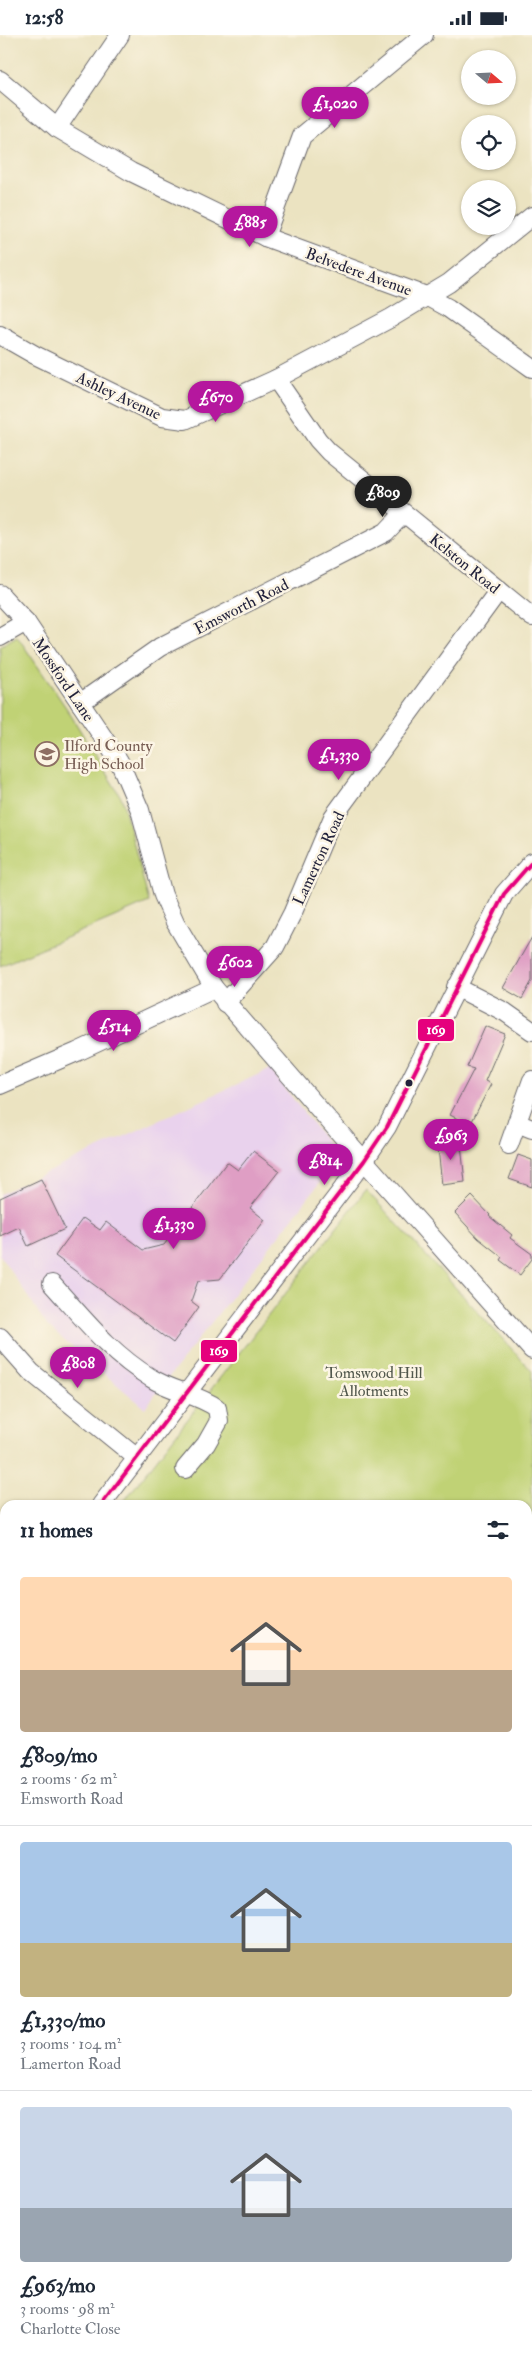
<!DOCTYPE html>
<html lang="en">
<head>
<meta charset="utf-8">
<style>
	:root { --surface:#fff; --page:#f6f6f7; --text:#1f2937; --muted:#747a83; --line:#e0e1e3; --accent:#b5179e }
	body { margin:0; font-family:"IM FELL Double Pica",serif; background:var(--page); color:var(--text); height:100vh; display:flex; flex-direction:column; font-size:19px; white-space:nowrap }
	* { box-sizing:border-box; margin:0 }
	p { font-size:16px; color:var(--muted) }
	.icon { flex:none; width:28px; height:28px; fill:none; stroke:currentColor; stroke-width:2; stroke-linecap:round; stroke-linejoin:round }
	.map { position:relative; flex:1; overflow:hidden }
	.side { position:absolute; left:0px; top:1465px; width:532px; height:866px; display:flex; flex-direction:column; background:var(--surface); border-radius:15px 15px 0 0; box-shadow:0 1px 4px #0004 }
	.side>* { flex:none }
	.needle { width:32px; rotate:109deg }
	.buttons { position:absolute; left:461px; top:15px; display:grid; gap:10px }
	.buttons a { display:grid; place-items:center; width:55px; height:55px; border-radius:50%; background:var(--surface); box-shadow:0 1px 4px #0004; font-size:25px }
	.price { position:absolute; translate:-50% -42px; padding:0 11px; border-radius:18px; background:var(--accent); color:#fff; font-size:16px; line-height:32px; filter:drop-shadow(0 1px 2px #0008) }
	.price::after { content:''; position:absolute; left:50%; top:30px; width:15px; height:11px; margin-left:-8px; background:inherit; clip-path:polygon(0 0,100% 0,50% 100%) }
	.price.selected { background:#222; color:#fff }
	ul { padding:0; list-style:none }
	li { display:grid; align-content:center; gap:10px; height:265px; padding:0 20px }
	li+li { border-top:1px solid var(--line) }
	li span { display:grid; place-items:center; height:155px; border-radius:5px; color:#555 }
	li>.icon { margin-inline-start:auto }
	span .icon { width:90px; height:90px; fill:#fffc; stroke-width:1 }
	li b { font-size:21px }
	h2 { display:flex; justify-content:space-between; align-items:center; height:60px; padding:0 20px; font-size:21px }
	.status { display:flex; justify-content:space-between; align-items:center; height:35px; padding:0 25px; background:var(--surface); direction:ltr }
	.status svg { height:14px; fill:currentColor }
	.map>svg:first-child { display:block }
	.built { fill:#e9d2ed }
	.green { fill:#c0d275; stroke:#717a58 }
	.building { fill:#df9ec4 }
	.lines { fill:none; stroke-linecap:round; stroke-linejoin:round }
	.minor-casing { stroke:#68666a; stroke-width:20 }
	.major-casing { stroke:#68666a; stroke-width:25 }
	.minor { stroke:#fff; stroke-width:18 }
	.major { stroke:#fbbb8c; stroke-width:22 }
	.bus-1-casing { stroke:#fcf5e5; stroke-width:8 }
	.bus-1 { stroke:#e5007d; stroke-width:4 }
	.bus-dot { fill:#22223b; stroke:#fcf5e5; stroke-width:2 }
	.labels { text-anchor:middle; stroke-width:5; stroke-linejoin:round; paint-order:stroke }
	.street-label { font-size:16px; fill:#22223b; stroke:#fcf5e5 }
	.education-label { font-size:16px; fill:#785e54; stroke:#fcf5e5; text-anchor:start }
	.park-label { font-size:16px; fill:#51574c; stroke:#fcf5e5 }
	.line-badge { stroke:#fcf5e5; stroke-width:2 }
	.badge-label { font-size:14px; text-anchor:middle; font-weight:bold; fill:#fff }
</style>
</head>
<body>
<div class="status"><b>12:58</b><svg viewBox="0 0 49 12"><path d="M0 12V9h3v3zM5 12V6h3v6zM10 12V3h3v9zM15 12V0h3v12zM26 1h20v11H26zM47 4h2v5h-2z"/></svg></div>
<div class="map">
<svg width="532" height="2331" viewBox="0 0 532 2331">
	<rect width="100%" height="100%" fill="#fcf5e5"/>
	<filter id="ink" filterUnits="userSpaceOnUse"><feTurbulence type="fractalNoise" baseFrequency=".02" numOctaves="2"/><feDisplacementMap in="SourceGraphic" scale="10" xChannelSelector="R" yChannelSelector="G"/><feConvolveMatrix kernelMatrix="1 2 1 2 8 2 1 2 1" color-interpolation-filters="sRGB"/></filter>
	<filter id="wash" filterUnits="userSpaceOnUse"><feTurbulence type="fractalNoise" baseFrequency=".0096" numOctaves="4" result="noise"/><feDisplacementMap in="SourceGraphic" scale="20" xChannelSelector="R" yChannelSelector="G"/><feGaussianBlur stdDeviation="1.12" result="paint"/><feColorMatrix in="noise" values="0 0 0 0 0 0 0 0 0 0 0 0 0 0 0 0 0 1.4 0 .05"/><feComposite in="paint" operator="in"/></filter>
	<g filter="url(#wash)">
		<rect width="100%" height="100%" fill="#ebe3c1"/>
		<g class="built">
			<path d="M270 1034 339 1123 145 1373 48 1292 0 1220V1159Z"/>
			<path d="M5 2009V2073L0 2066V2012Z"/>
		</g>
		<g class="green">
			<path d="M17 601 67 674 122 764 149 867 0 931V611Z"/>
			<path d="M366 1155 532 1336V1580L528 1582V1470H121Z"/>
			<path d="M5 2137V2326H502L500 2331H0V2140Z"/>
		</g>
		<g id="blocks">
			<g class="building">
				<path d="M532 902V946L522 964 503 953Z"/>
				<path d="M485 991 505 999 485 1046 491 1049 470 1090 450 1080 474 1034 467 1032Z"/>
				<path d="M460 1101 465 1147 442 1150 437 1104Z"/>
				<path d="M253 1116 279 1136 250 1173 265 1185 220 1244 198 1246 191 1266 199 1272 173 1308 55 1221 83 1183 100 1195 106 1187 143 1215 164 1210 227 1127 238 1135Z"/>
				<path d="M518 1120 532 1125V1152L509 1144Z"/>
				<path d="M41 1144 65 1194 28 1211 19 1192 0 1201V1163Z"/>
				<path d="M472 1161 490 1180 489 1181 512 1200 510 1203 532 1219V1224L520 1240 500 1225 502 1222 478 1203 455 1178Z"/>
			</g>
		</g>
	</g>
	<g filter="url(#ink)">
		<use href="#blocks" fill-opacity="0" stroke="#68666a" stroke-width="1"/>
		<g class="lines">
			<defs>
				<g id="minor">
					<path d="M0 45 57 93 131 137 265 202 426 261 448 273 532 333"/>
					<path d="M57 93 120 0"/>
					<path d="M265 202 302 101 424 0"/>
					<path d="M0 300 35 320 162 382 185 385 276 344 391 283 449 248 532 181"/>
					<path d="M276 344 318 405 329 417 532 582"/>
					<path d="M0 559 26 587 119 726 140 775 163 860 175 887 214 953 352 1112 532 1315"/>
					<path d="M0 602 26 587"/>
					<path d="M80 668 160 612 386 497 403 479"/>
					<path d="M456 952 505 977 532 996"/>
					<path d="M225 968 275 912 293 877 333 782 499 555"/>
					<path d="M0 1050 77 1017 214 953"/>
					<path d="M517 1088 532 1094"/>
					<path d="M509 1110 532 1045"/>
					<path d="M52 1249C84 1284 110 1318 151 1343 171 1356 198 1359 217 1373L219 1386 206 1409 185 1434"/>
					<path d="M0 1302 31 1337 137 1423"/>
					<path d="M101 1470 364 1126 387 1092 504 859 532 827"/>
					<path d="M0 1511 5 1515"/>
					<path d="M0 1603 5 1596"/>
					<path d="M0 1617 5 1620"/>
					<path d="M528 1678 532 1676"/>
					<path d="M528 1799 532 1797"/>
					<path d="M0 1948 5 1959"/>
					<path d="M528 2006H532"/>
				</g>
				<g id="major">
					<path d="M0 1988 5 1984"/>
					<path d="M528 2165 532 2167"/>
				</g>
			</defs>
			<use href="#minor" class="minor-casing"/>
			<use href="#major" class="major-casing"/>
			<use href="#minor" class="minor"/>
			<use href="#major" class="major"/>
			<defs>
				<path id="bus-1" d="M101 1470 364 1126 387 1092 504 859 532 827"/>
			</defs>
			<use href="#bus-1" class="bus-1-casing"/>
			<use href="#bus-1" class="bus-1"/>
		</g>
	</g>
	<defs>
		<symbol id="school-ring" viewBox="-11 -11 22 22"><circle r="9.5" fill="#fcf5e5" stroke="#8d6e63" stroke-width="1.5"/><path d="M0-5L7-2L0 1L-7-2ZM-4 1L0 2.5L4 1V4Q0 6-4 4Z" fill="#8d6e63"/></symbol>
	</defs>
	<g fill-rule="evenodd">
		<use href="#school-ring" x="33" y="705" width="28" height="28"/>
	</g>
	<circle class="bus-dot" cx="409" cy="1048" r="4.5"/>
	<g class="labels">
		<g class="street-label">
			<text transform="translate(359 236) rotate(20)" y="6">Belvedere Avenue</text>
			<text transform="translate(119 360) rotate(25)" y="6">Ashley Avenue</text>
			<text transform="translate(465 528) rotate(39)" y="6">Kelston Road</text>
			<text transform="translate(241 571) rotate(-27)" y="6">Emsworth Road</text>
			<text transform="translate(64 644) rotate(56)" y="6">Mossford Lane</text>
			<text transform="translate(318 823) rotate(-65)" y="6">Lamerton Road</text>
		</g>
		<g class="education-label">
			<text x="64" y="716">Ilford County<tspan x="64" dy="18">High School</tspan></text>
		</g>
		<g class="park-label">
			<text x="374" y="1343">Tomswood Hill<tspan x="374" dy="18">Allotments</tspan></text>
		</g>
	</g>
	<g class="line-badge">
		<rect x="417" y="983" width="38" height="24" rx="5" fill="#e5007d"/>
		<rect x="200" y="1304" width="38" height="24" rx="5" fill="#e5007d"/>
	</g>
	<g class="badge-label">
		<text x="436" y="999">169</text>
		<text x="219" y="1320">169</text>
	</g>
</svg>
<div class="buttons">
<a><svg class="needle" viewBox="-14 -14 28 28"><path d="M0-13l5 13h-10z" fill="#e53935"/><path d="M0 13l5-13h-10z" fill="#747a83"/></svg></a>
<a><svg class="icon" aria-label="locate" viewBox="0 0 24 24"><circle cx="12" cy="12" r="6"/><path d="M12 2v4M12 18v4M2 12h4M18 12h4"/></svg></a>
<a><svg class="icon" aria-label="layers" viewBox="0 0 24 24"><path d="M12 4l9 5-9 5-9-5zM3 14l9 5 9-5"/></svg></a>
</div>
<b class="price" style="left:335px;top:94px">£1,020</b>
<b class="price" style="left:250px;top:213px">£885</b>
<b class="price" style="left:216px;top:388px">£670</b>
<b class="price selected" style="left:383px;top:483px">£809</b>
<b class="price" style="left:339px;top:746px">£1,330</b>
<b class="price" style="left:235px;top:953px">£602</b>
<b class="price" style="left:114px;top:1017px">£514</b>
<b class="price" style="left:451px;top:1126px">£963</b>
<b class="price" style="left:325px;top:1151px">£814</b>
<b class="price" style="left:174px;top:1215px">£1,330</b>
<b class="price" style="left:78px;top:1354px">£808</b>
<section class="side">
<h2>11 homes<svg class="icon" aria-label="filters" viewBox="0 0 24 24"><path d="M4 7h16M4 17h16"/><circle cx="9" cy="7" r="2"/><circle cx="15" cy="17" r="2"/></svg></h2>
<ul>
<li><span style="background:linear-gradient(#ffd9b3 60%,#b9a48a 0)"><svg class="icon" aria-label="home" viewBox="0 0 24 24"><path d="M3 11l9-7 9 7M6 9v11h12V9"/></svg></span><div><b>£809/mo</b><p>2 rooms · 62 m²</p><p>Emsworth Road</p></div></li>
<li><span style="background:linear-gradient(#a9c7e8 65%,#c2b280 0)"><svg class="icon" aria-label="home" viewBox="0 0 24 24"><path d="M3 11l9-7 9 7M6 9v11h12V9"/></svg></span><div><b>£1,330/mo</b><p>3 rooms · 104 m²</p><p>Lamerton Road</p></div></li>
<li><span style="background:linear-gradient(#c9d6e8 65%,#9aa5b1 0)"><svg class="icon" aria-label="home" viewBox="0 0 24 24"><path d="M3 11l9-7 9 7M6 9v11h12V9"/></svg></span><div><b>£963/mo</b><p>3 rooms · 98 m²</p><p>Charlotte Close</p></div></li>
</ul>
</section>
</div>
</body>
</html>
